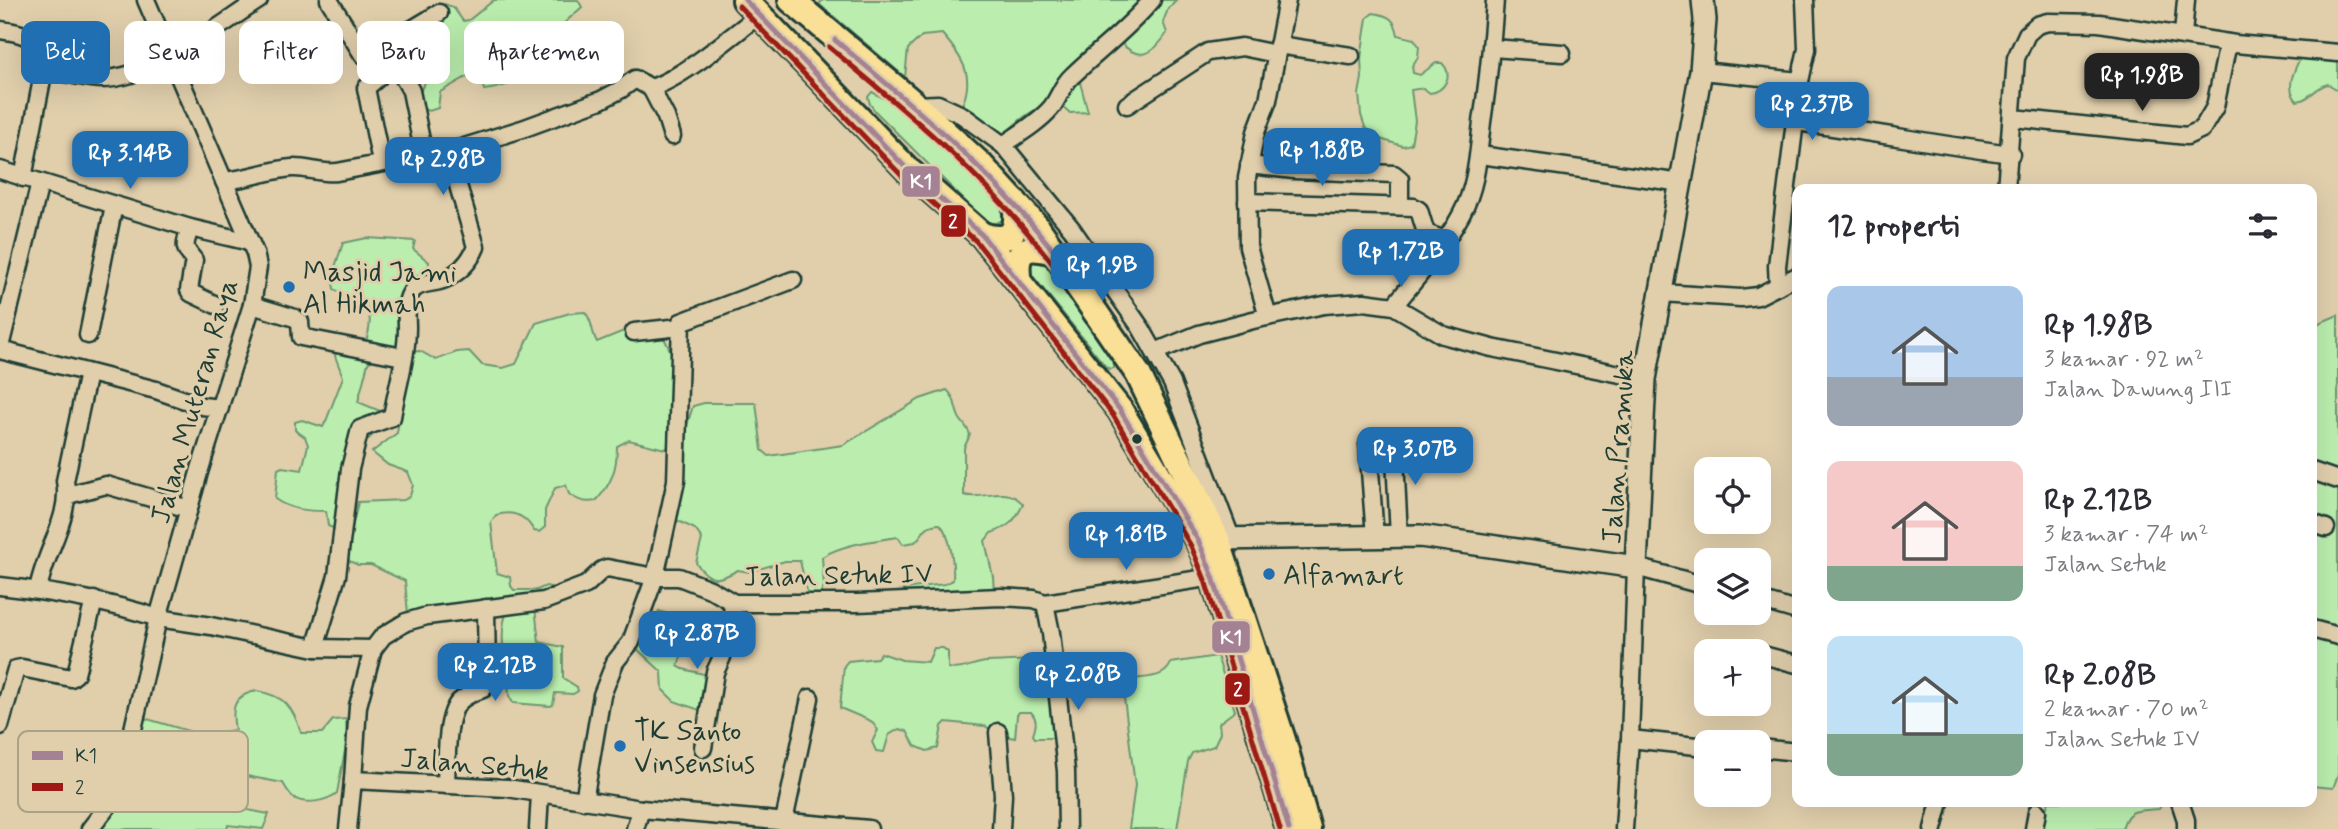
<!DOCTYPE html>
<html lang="id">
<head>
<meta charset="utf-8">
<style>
	:root { --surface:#fff; --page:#f7f7f7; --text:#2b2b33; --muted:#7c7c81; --accent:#1f6fb2 }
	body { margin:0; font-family:Mynerve,sans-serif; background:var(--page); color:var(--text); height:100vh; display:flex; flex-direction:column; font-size:26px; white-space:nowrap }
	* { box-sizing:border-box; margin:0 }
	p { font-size:23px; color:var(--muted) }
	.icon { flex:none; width:38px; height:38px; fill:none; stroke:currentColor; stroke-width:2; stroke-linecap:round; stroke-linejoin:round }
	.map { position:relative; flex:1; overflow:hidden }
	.panel { position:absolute; left:1792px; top:184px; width:525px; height:623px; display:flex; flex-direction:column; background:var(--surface); border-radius:14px; box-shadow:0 7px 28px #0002 }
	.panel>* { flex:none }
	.top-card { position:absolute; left:21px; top:21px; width:665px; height:63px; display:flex; gap:14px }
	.tools { position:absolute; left:1694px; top:457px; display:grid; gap:14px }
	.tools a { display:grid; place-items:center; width:77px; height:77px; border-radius:14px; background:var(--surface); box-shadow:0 7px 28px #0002; font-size:35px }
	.price { position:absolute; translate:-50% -60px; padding:0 16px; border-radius:14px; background:var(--accent); color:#fff; font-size:23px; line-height:46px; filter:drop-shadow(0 2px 4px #0008) }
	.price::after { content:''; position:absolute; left:50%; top:42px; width:21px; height:16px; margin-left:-10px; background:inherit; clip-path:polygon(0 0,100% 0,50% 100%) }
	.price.selected { background:#222; color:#fff }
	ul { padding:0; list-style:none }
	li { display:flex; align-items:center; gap:21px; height:175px; padding:0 35px }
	li span { display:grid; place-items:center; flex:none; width:196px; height:140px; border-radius:14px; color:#555 }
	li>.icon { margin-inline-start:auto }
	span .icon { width:84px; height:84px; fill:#fffc; stroke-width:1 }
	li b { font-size:30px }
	h2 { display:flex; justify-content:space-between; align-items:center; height:84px; padding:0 35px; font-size:30px }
	.chip { padding:0 24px; border-radius:14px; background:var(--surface); box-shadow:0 7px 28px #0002; font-size:24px; line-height:63px }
	.chip.selected { background:var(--accent); color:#fff }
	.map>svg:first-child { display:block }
	.green { fill:#bbeeae; stroke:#6d9671; stroke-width:2 }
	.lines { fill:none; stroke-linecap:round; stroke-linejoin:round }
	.minor-casing { stroke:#1f3d34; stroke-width:21 }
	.secondary-casing { stroke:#1f3d34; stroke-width:26 }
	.trunk-casing { stroke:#1f3d34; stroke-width:30 }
	.minor { stroke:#e1cfac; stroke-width:16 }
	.secondary { stroke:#e1cfac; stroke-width:21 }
	.trunk { stroke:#fadf96; stroke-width:24 }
	.bus-1-casing { stroke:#e1cfac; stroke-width:10 }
	.bus-2-casing { stroke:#e1cfac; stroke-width:10 }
	.bus-1 { stroke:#a48293; stroke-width:5 }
	.bus-2 { stroke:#9c1a13; stroke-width:5 }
	.poi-dot { fill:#1f6fb2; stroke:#e1cfac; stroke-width:2.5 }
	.bus-dot { fill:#1f3d34; stroke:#e1cfac; stroke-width:2.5 }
	.labels { text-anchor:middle; stroke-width:6; stroke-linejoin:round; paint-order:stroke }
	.poi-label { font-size:28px; fill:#1f3d34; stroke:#e1cfac; text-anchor:start }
	.street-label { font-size:28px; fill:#1f3d34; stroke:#e1cfac }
	.key { fill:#e1cfac; stroke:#a7a388; stroke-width:2 }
	.key-label { font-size:19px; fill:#1f3d34 }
	.line-badge { stroke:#e1cfac; stroke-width:2.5 }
	.badge-label { font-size:19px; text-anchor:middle; font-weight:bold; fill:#fff }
</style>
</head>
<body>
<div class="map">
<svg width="2338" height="829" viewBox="0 0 2338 829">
	<rect width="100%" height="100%" fill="#e1cfac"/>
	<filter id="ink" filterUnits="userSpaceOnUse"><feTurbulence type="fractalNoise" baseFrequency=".0143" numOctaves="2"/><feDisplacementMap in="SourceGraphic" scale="14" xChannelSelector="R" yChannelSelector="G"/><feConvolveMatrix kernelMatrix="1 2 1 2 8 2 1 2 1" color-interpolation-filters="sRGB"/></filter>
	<g filter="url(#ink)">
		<g class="green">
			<path d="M494 0H578L582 7 551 35 560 56 558 60C535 74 511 87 484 90L479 73 470 75 440 92 438 108 429 111 423 109C416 97 420 87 429 78L416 49 432 37C430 20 431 15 444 4L453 7 463 21 469 20Z"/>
			<path d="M823 0H1177L1168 9 1163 22 1167 33C1153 55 1139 62 1120 42L1078 75 1088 112 1070 113 1060 104C1029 107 1024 118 1001 136L960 110C976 78 964 59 942 34L922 36 908 49 905 77 819 4Z"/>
			<path d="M1373 13C1389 15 1395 19 1398 35L1414 39 1419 46 1418 57 1412 66 1413 73 1420 75 1436 63H1442C1454 75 1445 91 1430 93L1423 88 1411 90 1415 121 1411 144 1403 146 1380 139 1365 127 1361 115 1359 94 1362 78 1361 58 1367 18Z"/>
			<path d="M2302 54 2338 58V90L2328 84C2315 87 2310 100 2297 101 2284 87 2295 69 2302 54Z"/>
			<path d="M872 92 887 100 1003 200 1006 205 1004 219C996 225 990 224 982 218L876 112 870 104 868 97Z"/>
			<path d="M367 238 415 241 413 249 429 262 428 272 411 280 401 303 402 327 396 363 378 357 368 363 358 402 385 413 386 422 353 454 338 530 328 526 326 511C308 511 290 510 275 499L278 469 282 467 302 470 308 445 305 437 295 430V422L302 420 323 427 326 421 343 377 335 356 337 350 363 347C370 334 375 309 360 300 352 295 342 294 334 289L332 276 343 243Z"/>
			<path d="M1031 256 1053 266 1114 362V368L1110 369 1106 367 1028 270Z"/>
			<path d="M585 312C593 321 591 332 597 342L631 328 662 334 676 362 672 447 665 449 629 440 617 446C617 469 612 483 596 501 584 503 579 501 569 494L566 485 555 488 545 510V527L539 532 534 531C526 516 513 510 496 515L491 522 497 573 510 577 511 586 514 590H537L546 586 559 589 558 593 408 614 405 581 371 565H358L345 559 358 502 404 500 410 496 413 485 408 472 388 465 372 452 397 433 409 352 420 351 436 360 457 352 469 351 482 365 503 368 516 364 536 323 570 313Z"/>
			<path d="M2338 315V775L2333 788 2312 786V326Z"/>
			<path d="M947 390C957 399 954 409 960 419 964 425 968 428 970 435L964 448V495C984 501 1006 484 1023 504 1016 520 1008 528 991 533L985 541 993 577 994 594 904 595 903 589 945 584 953 580C954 563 951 536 940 524 922 525 926 532 915 542L903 544 898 537C873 541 843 544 822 557L824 586 820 594 815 596 808 595 800 561H785L749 572 738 570C718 581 711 583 696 563L702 539 695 529 676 520 687 425 693 406 704 403H756L762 450 769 456 843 445 920 399Z"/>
			<path d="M535 608 539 642 563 647V678L577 687 578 691 573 694 555 693 553 705 550 706 513 703 509 696C508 669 496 634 508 609Z"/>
			<path d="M659 611 697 624 694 640 685 644 678 666 683 669 712 676 705 712 674 701 663 690 662 672 636 648Z"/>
			<path d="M934 648H943L948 652V668C963 671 973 663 987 662 1007 661 1026 662 1045 657L1056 729 1054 738H1035L1033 735C1036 726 1038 720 1031 712H1019L1017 715 1015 738 1010 737 1000 728 991 730 985 726 946 722 942 726 938 748 927 751 915 746 907 731 899 729 889 735 884 752 876 751 872 742 878 730 871 721 840 708 844 666 848 661 877 658 881 653 902 660 928 662Z"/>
			<path d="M1217 656 1235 711 1219 723 1220 733 1214 746 1192 753 1188 761 1177 829H1129L1135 785 1122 682C1139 675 1164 682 1171 663Z"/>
			<path d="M257 691C285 696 293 707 301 733H322L333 720 346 719 347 740 337 793C327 801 304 806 293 797 289 794 286 788 283 783L241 775 234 805 237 808 269 814 263 829 228 825 227 829H101L122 801 144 718 202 735 235 730C231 708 233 695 257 691Z"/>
			<path d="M2049 802H2163L2159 809C2139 811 2127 807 2122 829H2037Z"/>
		</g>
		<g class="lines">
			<defs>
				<g id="minor">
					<path d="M146 0 255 253 258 267 252 305 200 469 158 618 211 626 315 648 373 649"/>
					<path d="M329 0 363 55 366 57 439 13"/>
					<path d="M0 30C31 34 37 38 44 69"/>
					<path d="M2183 35 2186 0"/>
					<path d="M1278 45 1351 56"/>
					<path d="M386 46 411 91 424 155"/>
					<path d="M1492 48 1562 53"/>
					<path d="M368 57 379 77 366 88 381 162"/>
					<path d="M1701 71 1800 81"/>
					<path d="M651 88 666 117 672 136"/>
					<path d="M915 105 938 104 962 115 1003 145 1072 229 1141 328 1172 383 1232 540"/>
					<path d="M1127 105 1208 52 1242 47 1276 54"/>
					<path d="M2013 118 2187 136 2202 129 2215 107 2228 43"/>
					<path d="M1796 122C1868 131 1939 145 2011 154"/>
					<path d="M1003 145C1019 134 1038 123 1051 108 1059 98 1062 85 1072 76 1099 50 1128 29 1152 0"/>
					<path d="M1480 155 1682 183"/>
					<path d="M1249 165 1294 170 1394 174 1400 179V206"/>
					<path d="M0 170 190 228 250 242"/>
					<path d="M23 178 44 69C63 72 83 78 102 79 152 79 218 26 259 0"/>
					<path d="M224 181C247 179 269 170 292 168 307 167 321 174 337 172L458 149 522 129 601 100 620 90 635 79 651 88C684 77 730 37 759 15"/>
					<path d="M2006 189 2016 58 2027 34 2037 25 2048 22 2099 23 2235 44 2338 53"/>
					<path d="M1247 202 1414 207 1419 210 1426 233 1445 240"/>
					<path d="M190 228C185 245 182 246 194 260L189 290 191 293 216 305"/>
					<path d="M1778 286 1777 266 1800 81 1807 49 1805 0"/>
					<path d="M1661 293 1741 298 1758 296 1797 276"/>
					<path d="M252 305 295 318 300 322 301 337 403 357"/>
					<path d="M1394 306C1417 277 1443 248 1461 215 1477 186 1478 155 1482 122 1488 82 1492 41 1495 0"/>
					<path d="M1268 317 1248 247 1247 178 1256 132 1268 100 1287 0"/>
					<path d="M634 332 680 327"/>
					<path d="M88 335 114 205"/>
					<path d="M0 347 40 183"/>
					<path d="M0 350 156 390 202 406 220 408"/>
					<path d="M1155 352 1199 334 1253 320 1324 305 1364 302 1394 306 1443 335 1492 348 1645 379"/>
					<path d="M1394 439 1399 536"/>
					<path d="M1368 444 1375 537"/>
					<path d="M2312 471 2338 480"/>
					<path d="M68 495 106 485 189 509"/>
					<path d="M2312 523 2326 528"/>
					<path d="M0 586C54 592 106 601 158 618L123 774 111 802 90 829"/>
					<path d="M38 590C44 553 72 516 65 481L88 373"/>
					<path d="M1759 600 1797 611"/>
					<path d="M1045 603 1051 633 1066 771 1067 829"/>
					<path d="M1045 603 1213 577"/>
					<path d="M2312 629 2338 636"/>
					<path d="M315 648 337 576 350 469 360 429 392 417C397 387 407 357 407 327 407 315 404 300 413 290 420 282 432 284 443 280 458 274 470 262 476 247L448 151"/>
					<path d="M1759 654 1797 664"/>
					<path d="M0 726 16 669 22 668 71 678 76 674 94 600"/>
					<path d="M998 732 1003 795 1001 829"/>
					<path d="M1630 739 1706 747"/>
					<path d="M703 748 715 672 722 657 734 603"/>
					<path d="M1759 748 1797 752"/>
					<path d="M353 780 358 706 373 649 383 636 406 622 427 616 544 601 586 585 602 570 607 568 655 577H679L710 589 734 603H857L1001 597 1034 599 1045 603"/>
					<path d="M446 785C447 765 445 717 459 702 466 695 474 692 483 689L487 679 486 608"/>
					<path d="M584 801 602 695 615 662 631 642 655 577 676 481 681 322 793 280"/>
					<path d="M2180 802 2186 820V829"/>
					<path d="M784 821 810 698"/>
					<path d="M348 829 353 780 507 788 641 809"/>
					<path d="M538 829 540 794"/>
					<path d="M635 829 641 809 869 829"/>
					<path d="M1624 829 1630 739 1636 567 1706 586"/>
					<path d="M1933 829 1940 802"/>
					<path d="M2034 829 2037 812"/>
				</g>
				<path id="secondary" d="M1217 539 1420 536 1636 567 1645 379 1701 71 1705 20 1703 0"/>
				<g id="trunk">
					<path d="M745 0 908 170 982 235 1120 410 1199 542 1213 577 1289 829"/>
					<path d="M791 0 912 102 980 164 1037 227 1138 374 1217 539 1283 740 1308 829"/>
					<path d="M982 235C1013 245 1019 230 1015 202"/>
					<path d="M1019 282C1013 249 1026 243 1056 253"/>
				</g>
			</defs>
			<use href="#minor" class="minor-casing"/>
			<use href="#secondary" class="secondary-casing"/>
			<use href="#trunk" class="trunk-casing"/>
			<use href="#minor" class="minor"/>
			<use href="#secondary" class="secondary"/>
			<use href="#trunk" class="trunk"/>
			<defs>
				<g id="bus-1">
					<path d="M745 0 908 170 982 235 1120 410 1199 542 1213 577 1289 829"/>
					<path d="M835 40C918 110 997 175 1062 262"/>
				</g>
				<g id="bus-2">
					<path d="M739 6 902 176 976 241 1113 415 1191 546 1205 580 1280 829"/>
					<path d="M829 47C912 116 990 180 1055 267"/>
				</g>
			</defs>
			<use href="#bus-1" class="bus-1-casing"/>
			<use href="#bus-2" class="bus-2-casing"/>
			<use href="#bus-1" class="bus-1"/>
			<use href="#bus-2" class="bus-2"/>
		</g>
	</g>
	<g class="poi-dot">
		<circle cx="289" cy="287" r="7"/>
		<circle cx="1269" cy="574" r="7"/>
		<circle cx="620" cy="746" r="7"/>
	</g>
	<circle class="bus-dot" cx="1137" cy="439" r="6"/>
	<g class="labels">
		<g class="poi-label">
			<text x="303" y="281">Masjid Jami<tspan x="303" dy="32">Al Hikmah</tspan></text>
			<text x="1283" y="584">Alfamart</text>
			<text x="634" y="740">TK Santo<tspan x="634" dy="32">Vinsensius</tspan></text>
		</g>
		<g class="street-label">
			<text transform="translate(193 401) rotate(-74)" y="10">Jalan Muteran Raya</text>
			<text transform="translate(1617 447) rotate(-86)" y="10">Jalan Pramuka</text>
			<text transform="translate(838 574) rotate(-1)" y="10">Jalan Setuk IV</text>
			<text transform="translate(475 763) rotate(5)" y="10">Jalan Setuk</text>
		</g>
	</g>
	<rect x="18" y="731" width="230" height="81" rx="10" class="key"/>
	<rect x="32" y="751" width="31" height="9" fill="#a48293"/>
	<rect x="32" y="783" width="31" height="8" fill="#9c1a13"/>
	<g class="key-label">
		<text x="75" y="762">K1</text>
		<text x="75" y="794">2</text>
	</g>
	<g class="line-badge">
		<rect x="901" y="165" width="40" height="33" rx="7" fill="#a48293"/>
		<rect x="940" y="204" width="27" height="34" rx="7" fill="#9c1a13"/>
		<rect x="1211" y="620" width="40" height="34" rx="7" fill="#a48293"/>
		<rect x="1224" y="672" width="27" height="34" rx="7" fill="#9c1a13"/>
	</g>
	<g class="badge-label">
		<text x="921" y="188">K1</text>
		<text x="953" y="228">2</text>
		<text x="1231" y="644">K1</text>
		<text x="1238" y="696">2</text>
	</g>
</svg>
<div class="tools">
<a><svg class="icon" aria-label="locate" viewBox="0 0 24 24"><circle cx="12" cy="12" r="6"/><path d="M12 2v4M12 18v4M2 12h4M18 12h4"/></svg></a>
<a><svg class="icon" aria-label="layers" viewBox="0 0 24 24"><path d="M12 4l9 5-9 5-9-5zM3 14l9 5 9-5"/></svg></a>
<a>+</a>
<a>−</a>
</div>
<b class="price selected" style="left:2142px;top:113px">Rp 1.98B</b>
<b class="price" style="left:1812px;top:142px">Rp 2.37B</b>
<b class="price" style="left:1322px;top:188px">Rp 1.88B</b>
<b class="price" style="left:130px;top:191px">Rp 3.14B</b>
<b class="price" style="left:443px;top:197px">Rp 2.98B</b>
<b class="price" style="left:1401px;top:289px">Rp 1.72B</b>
<b class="price" style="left:1102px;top:303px">Rp 1.9B</b>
<b class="price" style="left:1415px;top:487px">Rp 3.07B</b>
<b class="price" style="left:1126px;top:572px">Rp 1.81B</b>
<b class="price" style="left:697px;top:671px">Rp 2.87B</b>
<b class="price" style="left:495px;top:703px">Rp 2.12B</b>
<b class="price" style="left:1078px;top:712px">Rp 2.08B</b>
<div class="top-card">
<a class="chip selected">Beli</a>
<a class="chip">Sewa</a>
<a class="chip">Filter</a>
<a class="chip">Baru</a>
<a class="chip">Apartemen</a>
</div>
<section class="panel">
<h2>12 properti<svg class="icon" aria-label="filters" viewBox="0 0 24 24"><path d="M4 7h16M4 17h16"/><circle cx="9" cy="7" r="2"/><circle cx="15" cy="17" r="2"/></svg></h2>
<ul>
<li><span style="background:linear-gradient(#a9c7e8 65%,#9aa5b1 0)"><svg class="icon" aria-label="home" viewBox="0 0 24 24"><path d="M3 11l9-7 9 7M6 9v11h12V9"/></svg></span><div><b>Rp 1.98B</b><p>3 kamar · 92 m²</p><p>Jalan Dawung III</p></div></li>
<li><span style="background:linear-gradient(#f6c9c9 75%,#7fa58c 0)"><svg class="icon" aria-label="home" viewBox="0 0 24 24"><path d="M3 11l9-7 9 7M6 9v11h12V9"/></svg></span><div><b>Rp 2.12B</b><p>3 kamar · 74 m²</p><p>Jalan Setuk</p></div></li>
<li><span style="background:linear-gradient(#bfe0f5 70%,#7fa58c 0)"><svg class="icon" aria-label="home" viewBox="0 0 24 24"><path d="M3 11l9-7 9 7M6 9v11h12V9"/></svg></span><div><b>Rp 2.08B</b><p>2 kamar · 70 m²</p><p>Jalan Setuk IV</p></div></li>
</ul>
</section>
</div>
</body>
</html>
